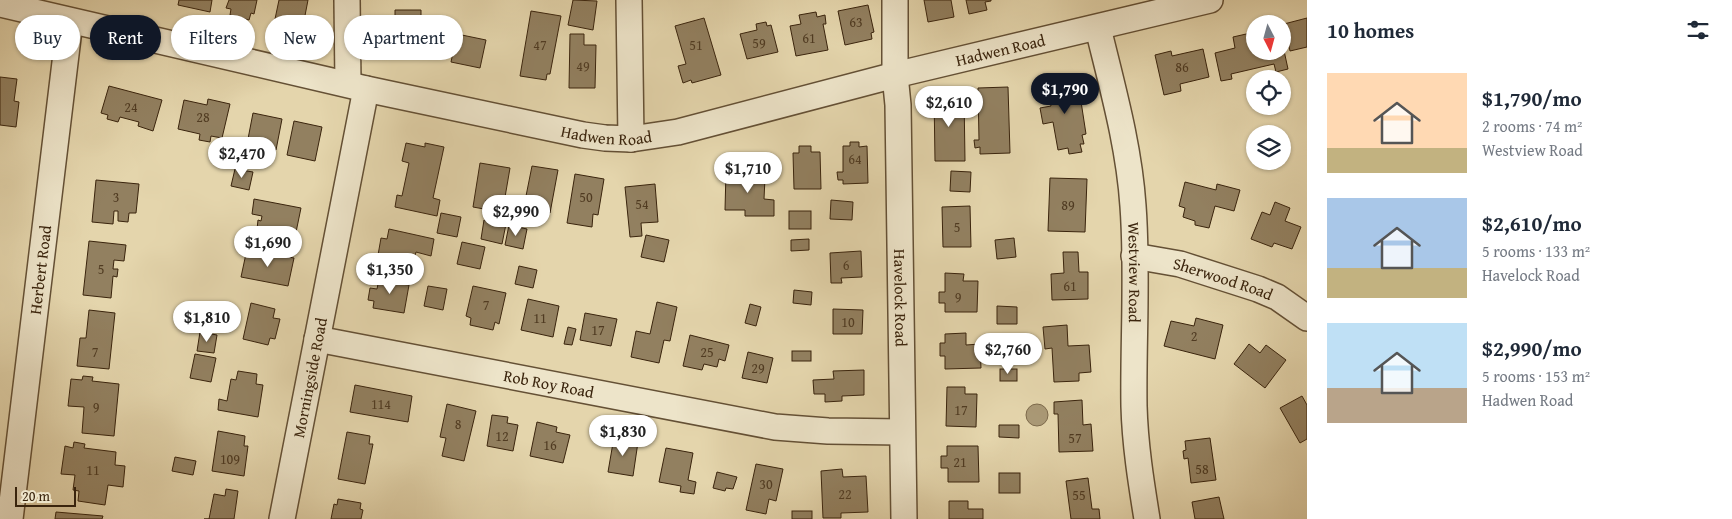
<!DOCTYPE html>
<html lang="en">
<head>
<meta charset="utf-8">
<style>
	:root { --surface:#fff; --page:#f6f6f7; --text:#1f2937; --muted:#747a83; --accent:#111827 }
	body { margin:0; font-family:"Gentium Book Plus",serif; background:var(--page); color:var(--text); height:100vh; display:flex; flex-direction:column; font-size:19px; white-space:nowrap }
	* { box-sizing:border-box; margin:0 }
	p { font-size:16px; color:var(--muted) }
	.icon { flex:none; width:28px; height:28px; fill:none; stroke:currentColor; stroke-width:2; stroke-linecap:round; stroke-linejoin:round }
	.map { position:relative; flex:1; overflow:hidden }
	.drawer { display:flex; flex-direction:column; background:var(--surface); width:425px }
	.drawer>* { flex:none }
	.guide { position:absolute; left:15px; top:15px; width:475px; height:45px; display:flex; gap:10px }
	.needle { width:32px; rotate:174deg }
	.tools { position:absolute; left:1246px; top:15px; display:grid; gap:10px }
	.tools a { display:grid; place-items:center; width:45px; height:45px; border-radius:50%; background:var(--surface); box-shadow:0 1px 4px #0004; font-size:25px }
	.scale { position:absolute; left:15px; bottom:12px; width:61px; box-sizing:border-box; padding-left:5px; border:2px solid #3a240d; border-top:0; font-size:14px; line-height:18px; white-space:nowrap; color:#3a240d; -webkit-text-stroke:4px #ede4c9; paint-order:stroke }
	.price { position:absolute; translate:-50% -42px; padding:0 11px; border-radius:18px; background:#fff; color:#222; font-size:16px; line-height:32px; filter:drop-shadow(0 1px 2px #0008) }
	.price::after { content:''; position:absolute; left:50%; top:30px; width:15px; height:11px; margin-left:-8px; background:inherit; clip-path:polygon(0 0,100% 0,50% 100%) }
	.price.on { background:var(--accent); color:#fff }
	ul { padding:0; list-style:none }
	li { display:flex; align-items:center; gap:15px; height:125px; padding:0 20px }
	li span { display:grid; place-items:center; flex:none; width:140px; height:100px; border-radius:0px; color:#555 }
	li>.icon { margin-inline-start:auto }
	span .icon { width:60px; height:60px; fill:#fffc; stroke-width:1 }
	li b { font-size:21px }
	h2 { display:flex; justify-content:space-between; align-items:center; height:60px; padding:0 20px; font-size:21px }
	.pill { padding:0 18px; border-radius:22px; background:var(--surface); box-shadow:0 1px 4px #0004; font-size:18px; line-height:45px }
	.pill.on { background:var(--accent); color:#fff }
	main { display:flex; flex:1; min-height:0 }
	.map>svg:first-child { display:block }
	.water { fill:#aa9976; stroke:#7d6a4c }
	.building { fill:#928060; stroke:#3a240d }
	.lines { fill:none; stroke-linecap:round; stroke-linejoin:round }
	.street-casing { stroke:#645035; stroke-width:28 }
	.street { stroke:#ede4c9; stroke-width:25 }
	.labels { text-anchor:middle; stroke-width:4; stroke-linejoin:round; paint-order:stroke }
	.number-label { font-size:14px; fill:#503b22 }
	.street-label { font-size:16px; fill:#3a240d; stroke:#ede4c9 }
</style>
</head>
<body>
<main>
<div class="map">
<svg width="1307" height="519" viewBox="0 0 1307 519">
	<rect width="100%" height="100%" fill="#e4d5ac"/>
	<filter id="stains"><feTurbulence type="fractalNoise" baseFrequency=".004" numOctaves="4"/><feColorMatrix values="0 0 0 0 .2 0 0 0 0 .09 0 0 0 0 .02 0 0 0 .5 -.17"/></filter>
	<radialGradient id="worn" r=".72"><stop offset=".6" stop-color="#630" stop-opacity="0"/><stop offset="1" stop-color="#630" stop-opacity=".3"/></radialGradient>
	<circle class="water" cx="1037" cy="415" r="11"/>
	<g class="building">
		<path d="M179 0H212L210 12 178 5Z"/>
		<path d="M229 0H257L254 14 251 13 249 20 230 15 231 9 226 8Z"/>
		<path d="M279 0H308L303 26 299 25 298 30 283 27 284 21 275 19Z"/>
		<path d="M573 0 597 1 593 30 568 25Z"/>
		<path d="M924 0H951L954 17 928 22Z"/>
		<path d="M966 0H991V1L985 2 987 10 969 14Z"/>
		<path d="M868 5 874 32 871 33 872 39 845 45 838 11Z"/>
		<path d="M395 10H421V20H430V35H422V44H395Z"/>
		<path d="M531 11 561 16 550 74H547L546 80 520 76Z"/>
		<path d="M816 12 817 17 825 15 826 24H823L828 50 796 56 790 26 801 24 799 15Z"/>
		<path d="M704 18 721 75 692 83 691 80 683 83 678 66 686 64 675 26Z"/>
		<path d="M1307 18V47L1290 51 1284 24Z"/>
		<path d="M766 22 767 26 771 25 778 52 747 59 740 34 757 30 756 24Z"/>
		<path d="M1255 32V51H1282L1283 46 1288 69 1276 72 1274 64 1231 74 1232 79 1221 81 1215 53 1235 48 1233 37Z"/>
		<path d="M457 34 486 40 480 68 451 62Z"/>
		<path d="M570 34H584V45H596L595 88H569Z"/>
		<path d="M1203 49 1209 77 1180 84 1181 91 1164 95 1155 55 1171 51 1172 56Z"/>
		<path d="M1070 76 1074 96 1080 95 1086 134 1082 135 1084 144H1080L1082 152 1069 154 1068 148 1058 150 1053 122 1043 124 1040 108 1051 106 1046 81Z"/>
		<path d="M0 77 17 79 14 101 19 102 16 127 0 125Z"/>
		<path d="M109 86 162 100 153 131 138 126 139 122 120 117 118 122 107 119 108 115 101 113Z"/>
		<path d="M1008 87 1010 153 980 154V147L975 148 974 140H979L978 88Z"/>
		<path d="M934 95H964L965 161H935Z"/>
		<path d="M208 99 230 104 222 138 211 136 210 142 199 140 200 134 178 129 184 100 207 105Z"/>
		<path d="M253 113 282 119 276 150 247 144Z"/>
		<path d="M294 121 322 127 315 161 287 155Z"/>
		<path d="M850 142H859V147L867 146 868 183 843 184V180H838L837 172H843V146H850Z"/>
		<path d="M406 143 425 147V143L444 147 433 198 440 200 437 216 395 207 397 195 402 196 409 163 402 161Z"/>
		<path d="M799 146H811V152H820L821 189H794L793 153H799Z"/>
		<path d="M480 163 510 168 504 203 486 200 484 209 473 207Z"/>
		<path d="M532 166 558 170 550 213 532 209 534 203 525 201Z"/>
		<path d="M235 169 253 172 249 190 231 186Z"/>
		<path d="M726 171 761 172V178H765L764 199 774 200V216H745V210H725Z"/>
		<path d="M951 171 971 172 970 192 950 191Z"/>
		<path d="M575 174 604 179 598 215 593 214 592 227 567 223Z"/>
		<path d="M1050 178 1087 179 1085 232 1048 231Z"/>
		<path d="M96 180 139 184 136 213H129L128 222 118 221V211H114L113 224 92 222Z"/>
		<path d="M1185 182 1216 190 1217 184 1240 190 1234 211 1215 206 1209 228 1195 225V221L1183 217 1185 208 1179 206Z"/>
		<path d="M655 184 658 222 641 223 642 236 630 237 625 187Z"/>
		<path d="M254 199 301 208 295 237 257 229 258 220 261 221 262 216 252 214Z"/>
		<path d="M831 200 853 202 852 220 830 219Z"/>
		<path d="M1275 202 1290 208 1285 221 1301 227 1292 249 1274 243 1272 247 1251 239 1262 212 1270 215Z"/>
		<path d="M970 206 971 247H943L942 207Z"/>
		<rect x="789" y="211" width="22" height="18"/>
		<path d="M441 213 461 217 457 237 437 233Z"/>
		<path d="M484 220 506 224 502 244 481 239Z"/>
		<path d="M509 225 527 229 523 249 505 245Z"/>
		<path d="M389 229 434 239 431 256 416 252 413 263 378 255 381 238 387 239Z"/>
		<path d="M646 235 669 240 664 262 641 257Z"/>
		<path d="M1014 238 1016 257 997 259 995 240Z"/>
		<path d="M809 239V250L791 251V240Z"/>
		<path d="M89 241 126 245 124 261 114 260 113 269H118L117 277 113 276 111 298 83 295Z"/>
		<path d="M462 242 485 247 480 269 457 264Z"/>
		<path d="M247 249 294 258 288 286 241 277Z"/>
		<path d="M861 251 862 277 841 278 842 283H831L830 253Z"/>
		<path d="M1063 252H1078L1079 272H1088V299L1052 300 1051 274 1064 273Z"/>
		<path d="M519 266 537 270 533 288 515 284Z"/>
		<path d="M945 273 964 274 963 281H978L977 312H945V303H939V292H945Z"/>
		<path d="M388 276 402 278 400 284 409 285 404 313 373 308 374 301 368 300 370 288 377 289 379 279 387 281Z"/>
		<path d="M428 286 447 289 443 310 424 306Z"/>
		<path d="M473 286 506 293 499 324 495 322 493 330 470 325 471 318 466 316Z"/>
		<path d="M794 290 812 292 811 305 793 303Z"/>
		<path d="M528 299 559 306 553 337 521 330Z"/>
		<path d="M657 302 677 307 670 341 664 340 659 363 631 357 636 331 650 334Z"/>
		<path d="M251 303 275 309 273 318 280 319 275 339 270 338 268 345 243 339Z"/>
		<path d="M750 304 761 307 756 326 745 323Z"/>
		<path d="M997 306 1017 307V324H997Z"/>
		<path d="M833 309 863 310 862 334H833Z"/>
		<path d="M89 310 115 313 109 369 77 366 80 338H86Z"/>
		<path d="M585 313 617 319 611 346 580 340Z"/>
		<path d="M1196 318 1223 325 1215 359 1164 346 1171 321 1194 326Z"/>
		<path d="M1067 325 1068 346 1089 345 1091 372 1079 373V381L1054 382 1052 348 1045 349 1043 327Z"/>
		<path d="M568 327 576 329 572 345 564 344Z"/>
		<path d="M200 332 217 335 214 353 197 351Z"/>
		<path d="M966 333V345L980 344 981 368 945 369V356H940V343H945V334Z"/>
		<path d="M690 335 729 345 725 361 719 359 717 367 704 364 702 370 683 366Z"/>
		<path d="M1249 344 1260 353 1266 345 1286 360 1265 388 1234 364Z"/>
		<rect x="792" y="351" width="19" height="10"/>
		<path d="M748 352 773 358 767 383 742 378Z"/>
		<path d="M195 354 216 358 211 382 190 378Z"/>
		<rect x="1000" y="369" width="17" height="12"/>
		<path d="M864 370V395L842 396V401L825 402V394H814L813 380 834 379 833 371Z"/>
		<path d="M238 371 257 374 256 384 263 385 258 417 218 410 219 399 227 401 231 379 236 380Z"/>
		<path d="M83 376 93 377 92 381 119 384 114 436 82 433 84 407 68 406 71 379 82 380Z"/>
		<path d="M355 385 412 396 408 422 350 412Z"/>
		<path d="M947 387H965V394H977L976 427 946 426Z"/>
		<path d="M1302 396 1307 405V439L1300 443 1280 408Z"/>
		<path d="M1082 400 1083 425 1091 424 1093 451 1059 452 1058 414H1054V402Z"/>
		<path d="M447 404 476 411 464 461 442 456 446 438 440 437Z"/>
		<path d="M492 415 508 417 507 423 518 425 513 451 487 446Z"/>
		<path d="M537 422 557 427 556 432 570 435 563 463 530 456Z"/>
		<path d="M999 425H1019V438L999 437Z"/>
		<path d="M218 431 245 436 244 446H248L244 476 212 471Z"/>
		<path d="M347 432 370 436 369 444H373L365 484 338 479Z"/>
		<path d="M614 437 638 442 633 476 608 472Z"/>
		<path d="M1210 438 1216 480 1191 483 1188 458 1184 459 1183 451 1186 450 1185 441Z"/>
		<path d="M74 442 85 444 84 448 116 452 115 465 125 466 123 487 108 485 105 505 78 501 79 491 73 490 75 475 61 474 65 446 73 448Z"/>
		<path d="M947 446H978L979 482H948V468H941V456H947Z"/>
		<path d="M666 448 693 453 688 480 696 482 694 494 680 492 681 486 659 482Z"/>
		<path d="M175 457 196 461 193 475 172 471Z"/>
		<path d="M756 464 783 469 776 501 769 499 766 514 746 510Z"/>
		<path d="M842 469 843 477 866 476 868 512 841 513V518H823L821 471Z"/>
		<path d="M717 472 737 477 733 489 726 488 725 491 713 488Z"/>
		<rect x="999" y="473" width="21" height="20"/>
		<path d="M1088 478 1092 509H1099L1100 519H1071L1066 481Z"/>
		<path d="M226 489 238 491 234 519H204H209L214 494 225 496Z"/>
		<path d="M1219 497 1224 519H1195L1192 502Z"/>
		<path d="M338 499 361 503 360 509 363 510 361 519H331L334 504 337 505Z"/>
		<path d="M949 501H968V509H983V519H949Z"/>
		<rect x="792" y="511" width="20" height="8"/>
		<path d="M56 512 103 516 102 519H55Z"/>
	</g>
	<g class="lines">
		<defs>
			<g id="street">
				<path d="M347 0 348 84"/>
				<path d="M629 0 631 139"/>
				<path id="s1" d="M895 0V75L898 105 904 519"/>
				<path id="s2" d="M0 4 366 89 583 135 605 138 631 139 678 132 895 75 1210 0"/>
				<path id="s3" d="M1098 28C1112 86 1129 145 1133 206 1138 272 1133 340 1134 406 1135 444 1141 482 1147 519"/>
				<path id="s4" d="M1134 256 1180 264 1258 289 1277 297 1307 318"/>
				<path id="s5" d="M317 339 775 427 828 431 902 432"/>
				<path id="s6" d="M10 519 70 21"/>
				<path id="s7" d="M282 519 366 89"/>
			</g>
		</defs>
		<use href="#street" class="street-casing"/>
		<use href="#street" class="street"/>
	</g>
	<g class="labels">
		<g class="number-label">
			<text x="856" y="27">63</text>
			<text x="809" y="43">61</text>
			<text x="759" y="48">59</text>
			<text x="540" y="50">47</text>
			<text x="696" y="50">51</text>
			<text x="583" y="71">49</text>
			<text x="1182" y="72">86</text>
			<text x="131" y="112">24</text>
			<text x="203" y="122">28</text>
			<text x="855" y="164">64</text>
			<text x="116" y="202">3</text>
			<text x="586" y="202">50</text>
			<text x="642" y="209">54</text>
			<text x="1068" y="210">89</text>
			<text x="957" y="232">5</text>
			<text x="846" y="270">6</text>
			<text x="101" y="274">5</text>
			<text x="1070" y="291">61</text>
			<text x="958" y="302">9</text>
			<text x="486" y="310">7</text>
			<text x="540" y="323">11</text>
			<text x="848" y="327">10</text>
			<text x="598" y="335">17</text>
			<text x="1194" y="341">2</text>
			<text x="95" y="357">7</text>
			<text x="707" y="357">25</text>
			<text x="758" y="373">29</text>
			<text x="381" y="409">114</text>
			<text x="96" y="412">9</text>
			<text x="961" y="415">17</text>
			<text x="458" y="429">8</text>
			<text x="502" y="441">12</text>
			<text x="1075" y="443">57</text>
			<text x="550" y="450">16</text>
			<text x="230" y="464">109</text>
			<text x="960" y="467">21</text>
			<text x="1202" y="474">58</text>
			<text x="93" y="475">11</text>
			<text x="766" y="489">30</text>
			<text x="845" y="499">22</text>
			<text x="1079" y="500">55</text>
		</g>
		<g class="street-label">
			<text dy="6" stroke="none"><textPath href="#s2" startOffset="1026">Hadwen Road</textPath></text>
			<text dy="6" stroke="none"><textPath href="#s2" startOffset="621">Hadwen Road</textPath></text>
			<text dy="6" stroke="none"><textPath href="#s6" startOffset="251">Herbert Road</textPath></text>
			<text dy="6" stroke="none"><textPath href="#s3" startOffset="248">Westview Road</textPath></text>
			<text dy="6" stroke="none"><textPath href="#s4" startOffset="92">Sherwood Road</textPath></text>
			<text dy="6" stroke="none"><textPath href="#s1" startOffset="298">Havelock Road</textPath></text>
			<text dy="6" stroke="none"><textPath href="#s7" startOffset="144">Morningside Road</textPath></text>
			<text dy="6" stroke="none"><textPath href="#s5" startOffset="236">Rob Roy Road</textPath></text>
		</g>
	</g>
	<rect width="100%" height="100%" filter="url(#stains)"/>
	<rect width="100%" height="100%" fill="url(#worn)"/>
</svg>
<div class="tools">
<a><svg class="needle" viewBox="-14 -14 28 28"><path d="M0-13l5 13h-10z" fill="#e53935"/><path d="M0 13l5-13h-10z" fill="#747a83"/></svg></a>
<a><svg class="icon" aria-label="locate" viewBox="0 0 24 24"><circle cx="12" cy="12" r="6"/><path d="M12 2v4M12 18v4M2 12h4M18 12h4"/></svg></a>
<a><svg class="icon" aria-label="layers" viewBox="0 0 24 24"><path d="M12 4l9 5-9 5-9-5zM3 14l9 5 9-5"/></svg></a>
</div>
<div class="scale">20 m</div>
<b class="price on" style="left:1065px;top:115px">$1,790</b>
<b class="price" style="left:949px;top:128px">$2,610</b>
<b class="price" style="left:242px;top:179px">$2,470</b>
<b class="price" style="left:748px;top:194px">$1,710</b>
<b class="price" style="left:516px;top:237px">$2,990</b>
<b class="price" style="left:268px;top:268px">$1,690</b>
<b class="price" style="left:390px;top:295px">$1,350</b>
<b class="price" style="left:207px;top:343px">$1,810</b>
<b class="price" style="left:1008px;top:375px">$2,760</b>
<b class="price" style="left:623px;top:457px">$1,830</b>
<div class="guide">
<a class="pill">Buy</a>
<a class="pill on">Rent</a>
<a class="pill">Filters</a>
<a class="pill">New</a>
<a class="pill">Apartment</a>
</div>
</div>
<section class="drawer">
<h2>10 homes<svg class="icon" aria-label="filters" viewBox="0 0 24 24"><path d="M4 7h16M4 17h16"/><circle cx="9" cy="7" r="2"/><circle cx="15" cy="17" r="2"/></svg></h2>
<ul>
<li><span style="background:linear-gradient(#ffd9b3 75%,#c2b280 0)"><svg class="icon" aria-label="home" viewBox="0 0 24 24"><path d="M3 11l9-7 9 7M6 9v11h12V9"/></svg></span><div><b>$1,790/mo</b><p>2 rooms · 74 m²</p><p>Westview Road</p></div></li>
<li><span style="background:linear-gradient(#a9c7e8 70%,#c2b280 0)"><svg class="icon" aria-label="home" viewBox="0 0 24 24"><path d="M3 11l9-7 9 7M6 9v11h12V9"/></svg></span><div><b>$2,610/mo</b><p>5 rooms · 133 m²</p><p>Havelock Road</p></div></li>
<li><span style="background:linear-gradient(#bfe0f5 65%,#b9a48a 0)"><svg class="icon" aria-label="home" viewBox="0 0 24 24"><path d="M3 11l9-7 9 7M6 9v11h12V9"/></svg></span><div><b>$2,990/mo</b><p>5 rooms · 153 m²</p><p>Hadwen Road</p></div></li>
</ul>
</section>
</main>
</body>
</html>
